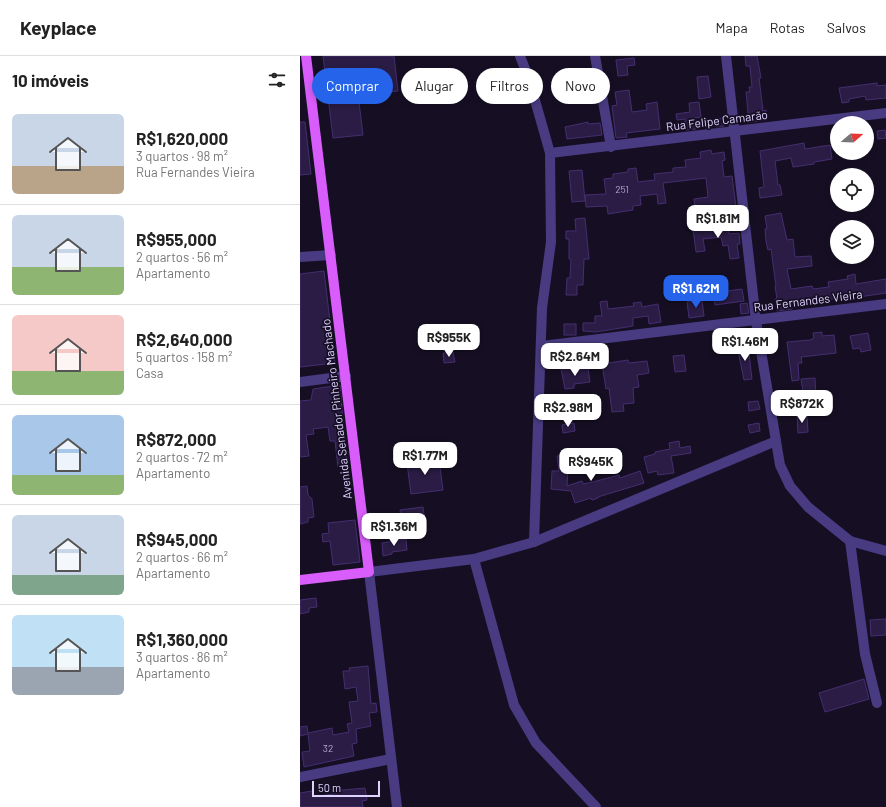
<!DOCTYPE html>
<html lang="pt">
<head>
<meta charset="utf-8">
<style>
	:root { --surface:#fff; --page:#f6f6f6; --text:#222; --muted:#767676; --line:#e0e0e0; --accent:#2563eb }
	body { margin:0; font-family:Barlow,sans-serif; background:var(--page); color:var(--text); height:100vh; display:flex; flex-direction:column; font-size:15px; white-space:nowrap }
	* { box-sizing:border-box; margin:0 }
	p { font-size:13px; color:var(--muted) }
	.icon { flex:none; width:22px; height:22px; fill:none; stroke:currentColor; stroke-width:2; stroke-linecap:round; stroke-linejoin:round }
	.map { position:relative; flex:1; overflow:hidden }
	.sheet { display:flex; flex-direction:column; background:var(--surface); width:300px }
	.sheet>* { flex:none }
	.guide { position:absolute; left:12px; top:12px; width:380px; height:36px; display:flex; gap:8px }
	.needle { width:26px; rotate:71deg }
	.controls { position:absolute; left:530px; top:60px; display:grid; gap:8px }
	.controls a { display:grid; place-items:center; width:44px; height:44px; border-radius:50%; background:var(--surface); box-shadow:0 2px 6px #0003; font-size:20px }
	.scale { position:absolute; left:12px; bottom:10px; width:68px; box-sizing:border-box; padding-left:4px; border:2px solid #ded3fe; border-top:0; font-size:11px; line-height:14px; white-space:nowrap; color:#ded3fe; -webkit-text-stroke:3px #160f24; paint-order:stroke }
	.price { position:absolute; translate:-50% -34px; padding:0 9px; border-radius:8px; background:#fff; color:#222; font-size:13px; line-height:26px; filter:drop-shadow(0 1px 2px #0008) }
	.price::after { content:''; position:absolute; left:50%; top:24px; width:12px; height:9px; margin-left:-6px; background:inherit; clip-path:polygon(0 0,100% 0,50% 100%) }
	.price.active { background:var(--accent); color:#fff }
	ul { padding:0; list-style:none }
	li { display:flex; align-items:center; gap:12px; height:100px; padding:0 12px }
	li+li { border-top:1px solid var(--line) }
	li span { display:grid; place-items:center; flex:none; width:112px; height:80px; border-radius:6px; color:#555 }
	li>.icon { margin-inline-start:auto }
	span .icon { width:48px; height:48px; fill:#fffc; stroke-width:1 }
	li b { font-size:17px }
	h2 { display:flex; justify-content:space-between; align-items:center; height:48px; padding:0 12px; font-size:17px }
	.pill { padding:0 14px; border-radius:18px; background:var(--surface); box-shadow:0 2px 6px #0003; font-size:14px; line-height:36px }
	.pill.active { background:var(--accent); color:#fff }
	header { display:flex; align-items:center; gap:24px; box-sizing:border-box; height:56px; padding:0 20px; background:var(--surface); border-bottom:1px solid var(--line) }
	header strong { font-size:19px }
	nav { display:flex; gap:22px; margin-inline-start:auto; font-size:14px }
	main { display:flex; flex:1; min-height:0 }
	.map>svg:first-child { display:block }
	.building { fill:#2a1c44; stroke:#452e70 }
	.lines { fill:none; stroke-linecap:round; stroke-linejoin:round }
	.minor { stroke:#493b81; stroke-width:10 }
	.major { stroke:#d85dfa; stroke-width:10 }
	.labels { text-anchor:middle; stroke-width:3.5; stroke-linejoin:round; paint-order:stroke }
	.number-label { font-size:10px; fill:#b1a5d0 }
	.street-label { font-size:12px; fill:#ded3fe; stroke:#160f24 }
</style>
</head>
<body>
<header>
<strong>Keyplace</strong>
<nav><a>Mapa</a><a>Rotas</a><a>Salvos</a></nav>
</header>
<main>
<section class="sheet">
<h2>10 imóveis<svg class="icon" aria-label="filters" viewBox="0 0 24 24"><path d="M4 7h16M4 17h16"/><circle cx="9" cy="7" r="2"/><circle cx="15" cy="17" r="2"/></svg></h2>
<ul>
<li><span style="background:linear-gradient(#c9d6e8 65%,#b9a48a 0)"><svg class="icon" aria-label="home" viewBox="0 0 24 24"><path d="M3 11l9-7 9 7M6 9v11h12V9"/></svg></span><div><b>R$1,620,000</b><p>3 quartos · 98 m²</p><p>Rua Fernandes Vieira</p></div></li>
<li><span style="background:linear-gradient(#c9d6e8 65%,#8fb573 0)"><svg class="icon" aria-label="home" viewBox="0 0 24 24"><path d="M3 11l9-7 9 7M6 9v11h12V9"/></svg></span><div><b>R$955,000</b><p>2 quartos · 56 m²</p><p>Apartamento</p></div></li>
<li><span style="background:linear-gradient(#f6c9c9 70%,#8fb573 0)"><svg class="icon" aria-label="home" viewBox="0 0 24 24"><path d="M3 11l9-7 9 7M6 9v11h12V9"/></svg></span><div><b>R$2,640,000</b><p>5 quartos · 158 m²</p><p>Casa</p></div></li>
<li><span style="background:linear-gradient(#a9c7e8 75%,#8fb573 0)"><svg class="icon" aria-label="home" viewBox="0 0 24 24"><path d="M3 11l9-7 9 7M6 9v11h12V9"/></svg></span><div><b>R$872,000</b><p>2 quartos · 72 m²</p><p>Apartamento</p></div></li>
<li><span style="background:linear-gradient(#c9d6e8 75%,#7fa58c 0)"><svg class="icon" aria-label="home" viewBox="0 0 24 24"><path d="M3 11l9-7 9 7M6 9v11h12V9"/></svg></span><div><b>R$945,000</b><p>2 quartos · 66 m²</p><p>Apartamento</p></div></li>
<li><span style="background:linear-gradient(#bfe0f5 65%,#9aa5b1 0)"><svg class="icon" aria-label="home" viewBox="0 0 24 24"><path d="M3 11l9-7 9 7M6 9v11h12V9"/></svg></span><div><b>R$1,360,000</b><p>3 quartos · 86 m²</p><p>Apartamento</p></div></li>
</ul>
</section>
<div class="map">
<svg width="586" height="751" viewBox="0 0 586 751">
	<rect width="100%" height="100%" fill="#160f24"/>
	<g class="building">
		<path d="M23 0H94L98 35 79 37 78 28 57 30 63 79 33 82Z"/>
		<path d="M445 0H457L461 22H459L463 55 466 54 467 64 449 66 446 36H450L449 31H452L450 10H446Z"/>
		<path d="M334 2 335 9 327 10 328 19 318 20 316 4Z"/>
		<path d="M280 13 281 17 291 16 295 43 283 45 282 39 263 41 262 31 274 29 272 14Z"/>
		<path d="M408 20 411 41 399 43 397 21Z"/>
		<path d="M577 27V30L586 29V42L566 44 565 40 549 43V46L542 47 539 32Z"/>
		<path d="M329 34 332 56 347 54 346 48 357 46 360 73 326 77 327 81 316 82 312 50 317 49 315 36Z"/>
		<path d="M399 46 401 61 395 62 396 73 386 74 385 63 377 64 376 58 390 56 389 47Z"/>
		<path d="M423 62 424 70 416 71 415 63Z"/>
		<path d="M0 66H5L11 118 0 119Z"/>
		<path d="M288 66V68L300 67 302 79 267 83 265 71Z"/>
		<path d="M585 74 586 82 578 83 577 75Z"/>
		<path d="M504 87 505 93 530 89 532 103 514 106V108L493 111 491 102 475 105 478 129H480L482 139 460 142 459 132 464 131 460 95Z"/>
		<path d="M411 94 412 98 424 96 425 104 422 105 424 121 432 120 436 151 401 154 400 150H395L394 143 408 141 406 122 363 127 366 147 358 148 357 138 340 140 341 149 333 150V154L308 158 307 150 286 151 285 139 306 138 304 123 313 122V118L328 116V113L336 112 338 126 355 124 354 118 373 116V112L386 111 385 104 401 102 400 96Z"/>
		<path d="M282 114 285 145 272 146 269 115Z"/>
		<path d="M481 157 487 184 493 183 495 201 511 200 512 210 487 213 491 233 512 230 513 233 529 231 528 226 548 223 547 220 555 218 556 228 586 223V237L545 243V241L524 244V243L491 247 492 253 477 255 475 243H477L475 230H476L471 193 468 194 466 185 465 173H467L465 160Z"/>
		<path d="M285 162 289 203H284L283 229H277V239H266L267 222H270L271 203H269V183H266V175H276L275 163Z"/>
		<path d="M428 170 429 178 439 177 440 188H437L439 202 430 203 428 189 423 190 421 181 403 183 405 195 396 196 393 173 402 172V174Z"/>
		<path d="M24 215 35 307 0 311V218Z"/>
		<path d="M387 222 389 236 381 237 379 224Z"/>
		<path d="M442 233 444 245 415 249 413 237Z"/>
		<path d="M402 244 404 260 389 262 387 246Z"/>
		<path d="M307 245 308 253 334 250 333 247 341 246 342 251 358 248 361 266 349 268 348 260 333 262V270L296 276 283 275V267H295V260H302L300 246Z"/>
		<path d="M447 247 449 257 441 258 440 248Z"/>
		<rect x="264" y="268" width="12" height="11"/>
		<path d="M522 276V280L534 279 536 297 501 301 502 307H498L499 324 492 325 487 286 510 284 514 282 513 277Z"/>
		<path d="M568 277 571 294 561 296 560 292 553 293 550 280Z"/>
		<path d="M448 289 452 323 444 324 437 290Z"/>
		<path d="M153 296 155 306 144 307 143 297Z"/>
		<path d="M384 299 386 315 375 316 373 300Z"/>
		<path d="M328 304 329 307 347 305 349 317 337 319 339 331 333 332 334 347 323 348 324 355 312 356 309 332 306 333 302 308Z"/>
		<path d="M272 312V314L288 312 290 326 274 328V332L265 333 261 313Z"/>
		<path d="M515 322 516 342H512L513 355 506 356 501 323Z"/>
		<path d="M40 329 47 410 38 411 35 385H30L28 371 13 373 14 378 6 379 9 400 0 401V345L11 344 13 333Z"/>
		<path d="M458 345 460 353 449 355 448 346Z"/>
		<path d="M507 359 508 376 498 377 497 360Z"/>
		<path d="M274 367 275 375 263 377 262 369Z"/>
		<path d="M459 367 460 375 450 377 448 369Z"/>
		<path d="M379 385 380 392 390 390 391 397 371 400 374 417 358 419 357 415 348 417 344 401 355 398V396L370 393 369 387Z"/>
		<path d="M265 399 266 403 275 402 276 411 268 412 267 430 282 425 283 428 293 426 319 419 320 422 340 415 344 427 298 441V442L292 444 291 442 275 447 271 435 251 433 252 415H259L257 400Z"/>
		<path d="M139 403 143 434 111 438 107 407Z"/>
		<path d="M7 430 8 439 12 443 14 461 8 462V466L0 468V431Z"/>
		<path d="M123 451 125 466 113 467 114 472 103 474 100 454Z"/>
		<path d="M55 464 60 506 33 509 30 485 23 486 22 478 29 477 28 467Z"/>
		<path d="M106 483 107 494 92 496V498L83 500 82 487Z"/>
		<path d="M16 542 17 551 9 552V556L0 558V544Z"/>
		<path d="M586 563V579L571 580 570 564Z"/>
		<path d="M68 610 71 648 76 647 77 656 69 657 71 670 56 673 57 687 52 688 54 700 4 711 2 696 10 695 8 678 0 680V671L7 670 8 677 32 672 33 679 49 676 47 668 52 667 49 646 58 645 56 631 45 633 43 615H50L49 612Z"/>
		<path d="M564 623 569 643 525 656 519 637Z"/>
		<path d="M65 732 67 744 62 745 63 751H0V737L12 735 13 741 33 738V735Z"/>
	</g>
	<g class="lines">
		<g class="minor">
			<path d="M220 0 229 23 250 97 251 186 242 252 234 486"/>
			<path d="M295 0 311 91"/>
			<path d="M426 0 456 265 480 409 490 430 508 451 550 485 586 495"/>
			<path d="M250 97 586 57"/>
			<path d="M0 201 31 199"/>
			<path d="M242 290 586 248"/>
			<path d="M0 326 46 320"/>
			<path d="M550 485 565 598 577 647"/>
			<path d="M174 503 214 649 236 687 296 751"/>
			<path d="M0 721 91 703"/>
			<path d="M97 751 69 516 174 503 234 486 476 385"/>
		</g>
		<path class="major" d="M0 524 69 516 6 0"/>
	</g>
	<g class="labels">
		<g class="number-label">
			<text x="322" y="137">251</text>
			<text x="28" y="696">32</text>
		</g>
		<g class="street-label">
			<text transform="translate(417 65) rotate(-7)" y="4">Rua Felipe Camarão</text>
			<text transform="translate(508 245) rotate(-7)" y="4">Rua Fernandes Vieira</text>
			<text transform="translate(37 353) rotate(-97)" y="4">Avenida Senador Pinheiro Machado</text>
		</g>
	</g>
</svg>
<div class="controls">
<a><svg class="needle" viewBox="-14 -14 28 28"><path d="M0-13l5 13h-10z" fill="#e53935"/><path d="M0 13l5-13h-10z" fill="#767676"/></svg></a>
<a><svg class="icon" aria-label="locate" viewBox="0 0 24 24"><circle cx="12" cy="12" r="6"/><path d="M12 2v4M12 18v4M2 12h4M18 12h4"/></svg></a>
<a><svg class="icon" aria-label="layers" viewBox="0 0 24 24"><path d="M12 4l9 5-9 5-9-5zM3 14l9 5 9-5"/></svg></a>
</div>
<div class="scale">50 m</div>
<b class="price" style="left:418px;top:183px">R$1.81M</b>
<b class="price active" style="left:396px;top:253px">R$1.62M</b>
<b class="price" style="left:149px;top:302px">R$955K</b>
<b class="price" style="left:445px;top:306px">R$1.46M</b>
<b class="price" style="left:275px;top:321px">R$2.64M</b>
<b class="price" style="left:502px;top:368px">R$872K</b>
<b class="price" style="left:268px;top:372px">R$2.98M</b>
<b class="price" style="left:125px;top:420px">R$1.77M</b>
<b class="price" style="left:291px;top:426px">R$945K</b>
<b class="price" style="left:94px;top:491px">R$1.36M</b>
<div class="guide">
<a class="pill active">Comprar</a>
<a class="pill">Alugar</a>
<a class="pill">Filtros</a>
<a class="pill">Novo</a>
</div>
</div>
</main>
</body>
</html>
